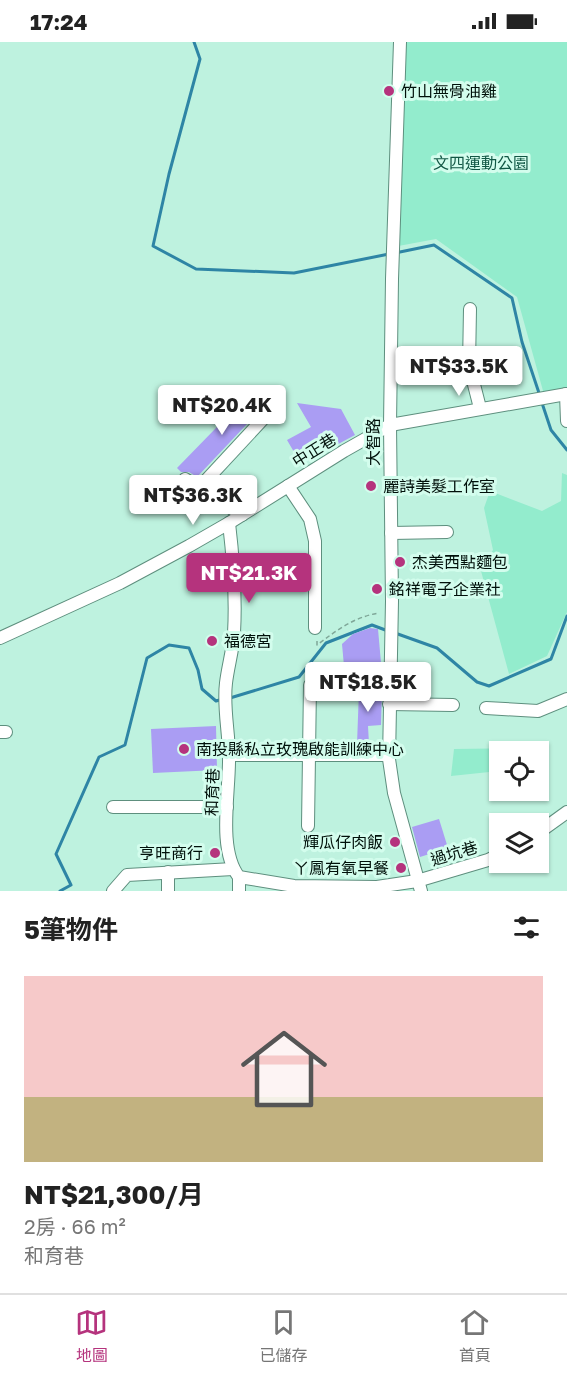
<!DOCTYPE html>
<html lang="zh-TW">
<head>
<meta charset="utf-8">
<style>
	:root { --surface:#fff; --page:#f2f2f2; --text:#222; --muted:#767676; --line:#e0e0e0; --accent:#b5337d }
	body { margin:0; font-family:"Golos Text","Noto Sans TC",sans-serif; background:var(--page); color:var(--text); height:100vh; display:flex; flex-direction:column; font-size:22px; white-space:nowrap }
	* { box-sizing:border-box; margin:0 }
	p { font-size:20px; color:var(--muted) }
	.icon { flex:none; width:33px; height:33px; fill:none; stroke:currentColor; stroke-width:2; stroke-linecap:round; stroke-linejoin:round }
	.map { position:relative; height:849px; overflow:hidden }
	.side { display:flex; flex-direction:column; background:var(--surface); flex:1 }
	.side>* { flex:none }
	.tools { position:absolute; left:489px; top:699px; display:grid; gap:12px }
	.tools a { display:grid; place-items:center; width:60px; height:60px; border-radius:0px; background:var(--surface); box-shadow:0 2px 4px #0004; font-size:30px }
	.price { position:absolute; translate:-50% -51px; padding:0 14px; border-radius:6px; background:#fff; color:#222; font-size:20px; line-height:39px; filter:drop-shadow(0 2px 3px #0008) }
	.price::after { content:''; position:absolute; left:50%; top:36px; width:18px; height:14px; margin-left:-9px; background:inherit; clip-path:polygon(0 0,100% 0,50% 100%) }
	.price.active { background:var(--accent); color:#fff }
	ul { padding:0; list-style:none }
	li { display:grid; align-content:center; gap:12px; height:318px; padding:0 24px }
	li span { display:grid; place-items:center; height:186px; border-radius:0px; color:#555 }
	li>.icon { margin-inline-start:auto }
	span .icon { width:108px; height:108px; fill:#fffc; stroke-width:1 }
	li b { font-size:26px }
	h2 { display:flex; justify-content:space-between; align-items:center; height:72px; padding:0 24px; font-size:26px }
	.status { display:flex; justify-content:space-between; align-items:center; height:42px; padding:0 30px; background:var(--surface); direction:ltr }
	.status svg { height:16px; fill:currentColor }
	.menu { display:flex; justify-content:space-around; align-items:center; height:84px; border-top:2px solid var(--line); background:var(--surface); font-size:16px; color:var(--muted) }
	.menu a { display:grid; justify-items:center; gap:3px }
	.menu .active { color:var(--accent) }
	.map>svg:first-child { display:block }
	.green { fill:#93eccd }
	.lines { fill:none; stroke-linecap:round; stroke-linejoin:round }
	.stream { stroke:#2e85a5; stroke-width:3 }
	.building { fill:#aa9df3 }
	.minor-casing { stroke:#5e8f7e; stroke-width:14 }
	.path { stroke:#7fa798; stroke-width:1.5; stroke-dasharray:4.5 3; stroke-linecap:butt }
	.minor { stroke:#fff; stroke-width:12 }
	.poi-dot { fill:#b5337d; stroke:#d3fded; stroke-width:2 }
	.labels { text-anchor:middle; stroke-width:6; stroke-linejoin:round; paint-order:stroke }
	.poi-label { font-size:16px; fill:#00100a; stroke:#d3fded; text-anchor:start }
	.park-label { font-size:16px; fill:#115744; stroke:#d3fded }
	.street-label { font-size:16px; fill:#00100a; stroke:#d3fded }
</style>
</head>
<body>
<div class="status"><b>17:24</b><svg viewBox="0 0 49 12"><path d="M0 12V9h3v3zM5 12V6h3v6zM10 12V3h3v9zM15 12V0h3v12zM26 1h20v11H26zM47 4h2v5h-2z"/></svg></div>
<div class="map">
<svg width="567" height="849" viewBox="0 0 567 849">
	<rect width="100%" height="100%" fill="#bef2df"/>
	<g class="green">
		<path d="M399 0H567V352L545 356 517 255 436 197 393 205Z"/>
		<path d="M562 431 567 433V570L547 614 509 632 481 529 493 508 484 466 490 449 542 469 561 459Z"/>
		<path d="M527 706V709L500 710 499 729 451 734 454 707Z"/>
	</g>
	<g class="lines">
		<g class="stream">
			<path d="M194 0 200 17 169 132 153 204 196 227 294 231 389 212"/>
			<path d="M395 211 434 203 512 256 522 300 540 354"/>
			<path d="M542 361 551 388 567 408"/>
			<path d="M395 591 437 606 477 640 489 644 551 617 567 574"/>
			<path d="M230 656 299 635 326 601 372 583 388 589"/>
			<path d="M60 849 71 843 56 812 99 715 125 703 147 616 169 603 189 606 198 628 202 647 216 659 223 657"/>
		</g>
	</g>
	<g class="building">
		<path d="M251 350 265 363 197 435 189 430H181L177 426Z"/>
		<path d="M297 361 341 367 355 393 301 422 287 398 311 385Z"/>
		<path d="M370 586 378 587 381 621 344 624 342 602 353 592Z"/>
		<path d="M359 648H382L381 683 368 684 369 702H357Z"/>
		<path d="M216 684 217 728 153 731 151 687Z"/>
		<path d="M439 777 448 806 420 815 412 785Z"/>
	</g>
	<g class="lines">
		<defs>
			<g id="minor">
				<path d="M400 0 392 237 390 383 392 559 389 717 394 751 421 849"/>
				<path d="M470 267 469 323 480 366"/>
				<path d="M566 352 567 379"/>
				<path d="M185 437 242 473"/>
				<path d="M288 444 310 477 315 499V586"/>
				<path d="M199 446 276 363"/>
				<path d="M229 481C233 515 236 557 234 591 233 608 228 624 226 641 223 665 229 690 229 714 230 749 217 807 239 835L294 844 377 845 417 839 488 818 500 812"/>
				<path d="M391 491 447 490"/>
				<path d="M0 596 120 541 189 504 229 481 344 409 390 383 567 352"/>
				<path d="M389 662 453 663"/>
				<path d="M486 666 538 669 567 657"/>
				<path d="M0 690H6"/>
				<path d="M229 713H389"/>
				<path d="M113 765H227"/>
				<path d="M308 784 310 643"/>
				<path d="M538 791 567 770"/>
				<path d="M168 830V849"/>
				<path d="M113 849 127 833 233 827"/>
				<path d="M239 849V835"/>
			</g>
		</defs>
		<use href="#minor" class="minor-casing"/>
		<path class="path" d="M317 599V603C337 588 354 575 379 571"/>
		<use href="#minor" class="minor"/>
	</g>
	<g class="poi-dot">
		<circle cx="389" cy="49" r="6"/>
		<circle cx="371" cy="444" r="6"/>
		<circle cx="400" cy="520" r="6"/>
		<circle cx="377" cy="547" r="6"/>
		<circle cx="212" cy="599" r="6"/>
		<circle cx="184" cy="707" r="6"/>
		<circle cx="395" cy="800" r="6"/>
		<circle cx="215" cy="811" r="6"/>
		<circle cx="401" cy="826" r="6"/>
	</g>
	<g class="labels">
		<g class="poi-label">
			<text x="401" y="55">竹山無骨油雞</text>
			<text x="383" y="450">麗詩美髮工作室</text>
			<text x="412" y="526">杰美西點麵包</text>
			<text x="389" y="553">銘祥電子企業社</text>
			<text x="224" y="605">福德宮</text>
			<text x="196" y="713">南投縣私立玫瑰啟能訓練中心</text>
			<text x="383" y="806" text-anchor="end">輝瓜仔肉飯</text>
			<text x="203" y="817" text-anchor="end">亨旺商行</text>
			<text x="389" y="832" text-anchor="end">ㄚ鳳有氧早餐</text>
		</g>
		<g class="park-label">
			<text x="481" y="127">文四運動公園</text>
		</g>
		<g class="street-label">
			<text transform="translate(373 400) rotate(-90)" y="6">大智路</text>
			<text transform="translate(314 408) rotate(-32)" y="6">中正巷</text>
			<text transform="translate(212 750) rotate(-88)" y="6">和育巷</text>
			<text transform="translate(454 811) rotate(-17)" y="6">過坑巷</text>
		</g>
	</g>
</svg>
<div class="tools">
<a><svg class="icon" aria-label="locate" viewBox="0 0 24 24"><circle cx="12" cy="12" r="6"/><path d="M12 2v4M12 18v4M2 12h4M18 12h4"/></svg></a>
<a><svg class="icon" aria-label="layers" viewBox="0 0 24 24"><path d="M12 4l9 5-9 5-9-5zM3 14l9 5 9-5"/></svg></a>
</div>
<b class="price" style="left:459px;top:355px">NT$33.5K</b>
<b class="price" style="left:222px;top:394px">NT$20.4K</b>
<b class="price" style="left:193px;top:484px">NT$36.3K</b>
<b class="price active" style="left:249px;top:562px">NT$21.3K</b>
<b class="price" style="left:368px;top:671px">NT$18.5K</b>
</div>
<section class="side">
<h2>5筆物件<svg class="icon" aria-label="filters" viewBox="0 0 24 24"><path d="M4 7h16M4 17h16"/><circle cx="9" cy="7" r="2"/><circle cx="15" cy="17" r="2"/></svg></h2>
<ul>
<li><span style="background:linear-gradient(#f6c9c9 65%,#c2b280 0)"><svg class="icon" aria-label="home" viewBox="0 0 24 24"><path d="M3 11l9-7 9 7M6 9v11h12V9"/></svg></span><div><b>NT$21,300/月</b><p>2房 · 66 m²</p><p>和育巷</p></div></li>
</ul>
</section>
<nav class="menu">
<a class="active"><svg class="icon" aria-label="map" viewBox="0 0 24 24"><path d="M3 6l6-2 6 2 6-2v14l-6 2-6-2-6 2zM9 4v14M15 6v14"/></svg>地圖</a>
<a><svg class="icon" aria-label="saved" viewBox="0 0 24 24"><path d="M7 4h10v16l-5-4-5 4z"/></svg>已儲存</a>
<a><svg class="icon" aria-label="home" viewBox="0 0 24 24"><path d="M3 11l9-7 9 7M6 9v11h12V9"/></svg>首頁</a>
</nav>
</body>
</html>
